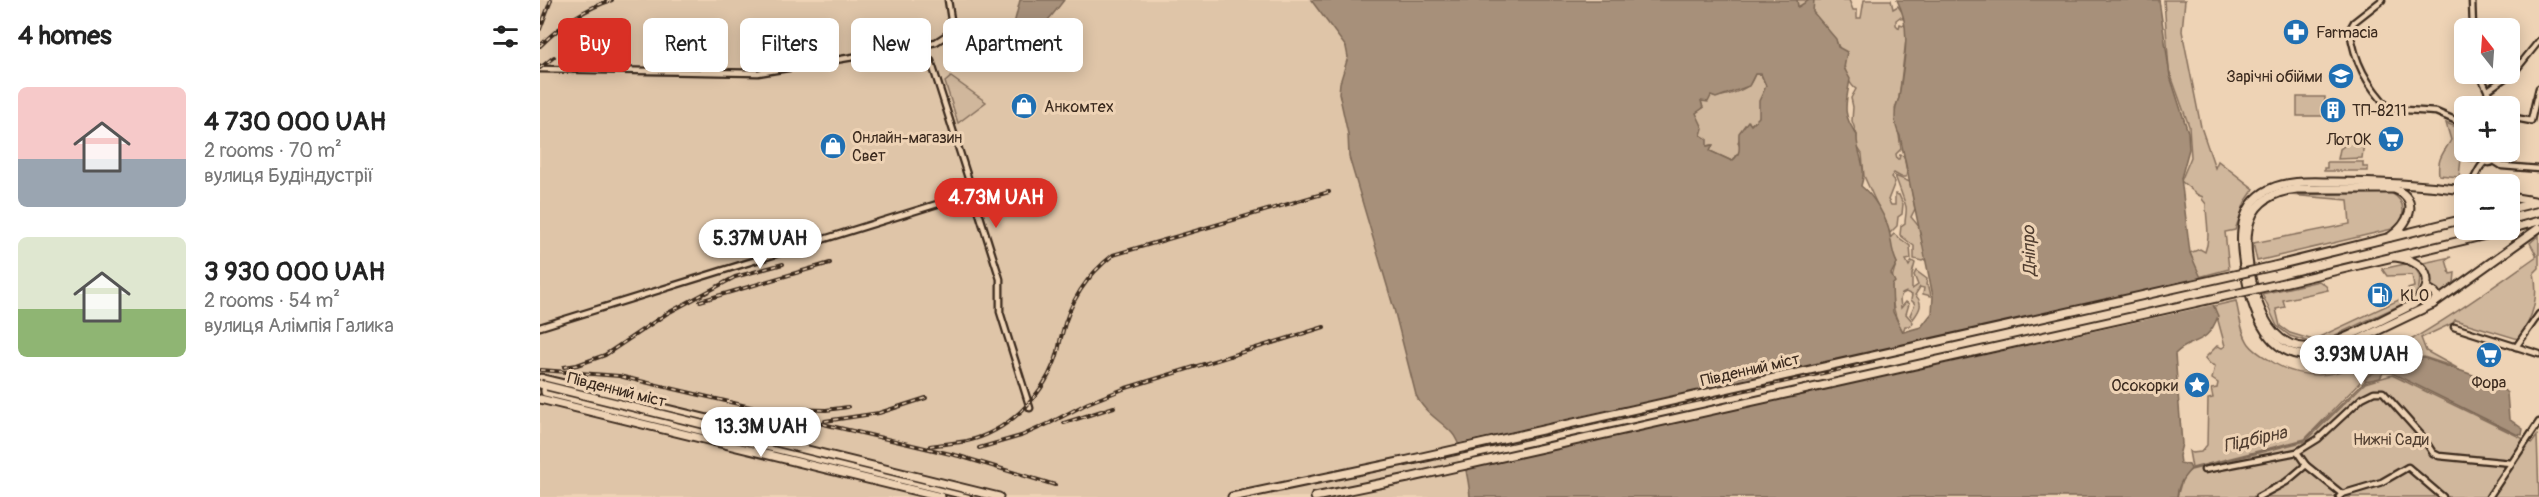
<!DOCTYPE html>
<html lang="en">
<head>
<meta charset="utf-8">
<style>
	:root { --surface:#fff; --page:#f2f2f2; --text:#222; --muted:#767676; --accent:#d93025 }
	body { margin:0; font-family:Pangolin,sans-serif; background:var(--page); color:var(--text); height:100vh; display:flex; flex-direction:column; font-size:22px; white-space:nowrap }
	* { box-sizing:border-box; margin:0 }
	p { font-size:20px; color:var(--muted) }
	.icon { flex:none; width:33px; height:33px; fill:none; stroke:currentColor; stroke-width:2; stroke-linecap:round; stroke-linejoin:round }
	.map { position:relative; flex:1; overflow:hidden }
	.side { display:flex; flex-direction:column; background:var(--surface); width:540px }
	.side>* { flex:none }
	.banner { position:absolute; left:18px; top:18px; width:570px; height:54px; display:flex; gap:12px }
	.needle { width:39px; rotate:343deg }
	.tools { position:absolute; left:1914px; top:18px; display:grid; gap:12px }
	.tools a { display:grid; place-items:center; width:66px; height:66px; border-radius:9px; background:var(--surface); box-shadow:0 3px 15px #0003; font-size:30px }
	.price { position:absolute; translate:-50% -51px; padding:0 14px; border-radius:21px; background:#fff; color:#222; font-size:20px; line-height:39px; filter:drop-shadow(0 2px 3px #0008) }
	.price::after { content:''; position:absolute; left:50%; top:36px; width:18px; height:14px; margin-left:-9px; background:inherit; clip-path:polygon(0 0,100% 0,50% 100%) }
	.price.current { background:var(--accent); color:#fff }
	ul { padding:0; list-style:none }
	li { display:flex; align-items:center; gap:18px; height:150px; padding:0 18px }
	li span { display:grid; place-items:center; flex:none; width:168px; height:120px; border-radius:9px; color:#555 }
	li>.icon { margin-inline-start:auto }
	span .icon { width:72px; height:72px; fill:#fffc; stroke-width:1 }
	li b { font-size:26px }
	h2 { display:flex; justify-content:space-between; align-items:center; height:72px; padding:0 18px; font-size:26px }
	.tag { padding:0 21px; border-radius:9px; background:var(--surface); box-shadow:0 3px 15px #0003; font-size:21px; line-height:54px }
	.tag.current { background:var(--accent); color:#fff }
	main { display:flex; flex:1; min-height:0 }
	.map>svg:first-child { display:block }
	.built { fill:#dfc5a8 }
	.green { fill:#d0b79c; stroke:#86705d; stroke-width:1.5 }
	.water { fill:#a7907a; stroke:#7c6755; stroke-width:1.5; fill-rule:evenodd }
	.pier { fill:#eed3b5 }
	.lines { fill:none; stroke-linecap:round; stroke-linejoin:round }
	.stream { stroke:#7c6755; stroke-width:1.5 }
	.minor-casing { stroke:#3b2a1e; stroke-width:9 }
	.highway-casing { stroke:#3b2a1e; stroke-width:11 }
	.minor { stroke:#eed3b5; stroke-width:4.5 }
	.highway { stroke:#eed3b5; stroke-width:7 }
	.rail-casing { stroke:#3b2a1e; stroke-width:4 }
	.rail { stroke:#eed3b5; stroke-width:1.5; stroke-dasharray:4.5; stroke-linecap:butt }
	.highway-bridge-casing { stroke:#3b2a1e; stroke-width:11; stroke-linecap:butt }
	.highway-bridge { stroke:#eed3b5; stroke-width:7 }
	.labels { text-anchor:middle; stroke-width:6; stroke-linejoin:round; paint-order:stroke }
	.poi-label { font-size:16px; fill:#3b2a1e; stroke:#eed3b5; text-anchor:start }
	.street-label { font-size:16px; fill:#3b2a1e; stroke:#eed3b5 }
	.park-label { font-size:16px; fill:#513f31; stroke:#eed3b5 }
	.water-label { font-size:18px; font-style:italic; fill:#513e30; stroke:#eed3b5 }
</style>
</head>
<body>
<main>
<section class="side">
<h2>4 homes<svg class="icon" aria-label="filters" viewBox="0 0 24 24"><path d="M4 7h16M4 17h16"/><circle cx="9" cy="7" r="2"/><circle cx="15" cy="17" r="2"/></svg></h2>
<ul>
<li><span style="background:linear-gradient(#f6c9c9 60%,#9aa5b1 0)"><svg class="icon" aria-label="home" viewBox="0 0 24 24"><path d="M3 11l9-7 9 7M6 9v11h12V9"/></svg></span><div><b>4 730 000 UAH</b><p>2 rooms · 70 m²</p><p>вулиця Будіндустрії</p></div></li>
<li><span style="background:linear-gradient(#dfe7d0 60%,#8fb573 0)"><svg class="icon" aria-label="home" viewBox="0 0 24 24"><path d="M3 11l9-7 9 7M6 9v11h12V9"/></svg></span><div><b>3 930 000 UAH</b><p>2 rooms · 54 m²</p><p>вулиця Алімпія Галика</p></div></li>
</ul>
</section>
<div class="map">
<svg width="1999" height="497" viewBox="0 0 1999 497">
	<rect width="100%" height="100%" fill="#eed3b5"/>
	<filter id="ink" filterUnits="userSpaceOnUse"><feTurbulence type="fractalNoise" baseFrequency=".0167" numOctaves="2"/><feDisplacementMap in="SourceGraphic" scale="12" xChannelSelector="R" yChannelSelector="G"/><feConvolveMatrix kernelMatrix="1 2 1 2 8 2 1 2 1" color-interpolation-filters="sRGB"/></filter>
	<g filter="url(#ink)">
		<path class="built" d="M0 0H480L475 16 504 24 524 0H771L806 47 808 57 800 83 799 93 808 134 809 157 854 309 876 395 880 405 914 435 929 484 930 497H0Z"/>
		<g class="green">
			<path d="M1257 0H1309L1313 10H1317V18H1321L1324 0H1351L1353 9 1358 6 1364 15 1362 19 1360 17 1356 20V25L1359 28 1360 24 1366 26 1367 31 1359 98 1355 108 1361 149 1356 154 1357 159H1359L1360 155 1364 156 1367 172 1366 177H1361L1354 173 1351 177 1355 182 1348 200 1351 205H1355V194L1359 195 1363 204 1362 214 1358 217 1357 226 1350 233 1324 176 1322 154 1316 145 1317 135 1312 121 1313 107 1311 98 1316 89C1302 79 1305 51 1294 38 1285 26 1269 17 1258 8Z"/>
			<path d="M1624 0H1645L1642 31 1661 127 1675 168 1678 161 1714 189 1705 202 1695 230 1685 232 1689 269 1659 277 1650 253 1660 249 1665 252C1671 237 1666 221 1666 204L1662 199 1663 197 1658 195 1641 181 1651 157 1649 126 1629 70Z"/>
			<path d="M1215 74H1221L1226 86 1219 118 1210 125 1209 122 1198 142 1201 150 1192 161 1170 151 1172 145 1167 146 1161 135 1155 113 1163 108 1161 101 1171 96C1179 99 1200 92 1208 86 1211 84 1213 78 1215 74Z"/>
			<path d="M411 77 446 102 418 123 405 82Z"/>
			<rect x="1757" y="97" width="28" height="19"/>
			<path d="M1906 123 1924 130V152H1938L1936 162 1921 159 1919 177 1899 175C1897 158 1903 154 1911 140Z"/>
			<path d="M1815 138 1824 142 1822 158 1798 159 1800 149Z"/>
			<path d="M1787 162H1823V167H1828V171H1784V168H1787Z"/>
			<path d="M1355 176 1370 182 1375 209 1371 217 1381 229 1386 259 1382 261 1374 259V246L1360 235 1361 226 1365 223C1365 218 1367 211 1366 207 1366 205 1356 178 1355 176Z"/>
			<path d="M1851 193C1867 201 1867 220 1852 229L1717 261 1713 243 1810 224 1808 200 1750 195Z"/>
			<path d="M1354 234 1370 246 1371 259 1366 260 1369 266 1372 261 1375 263 1372 274V289L1378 285 1374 275 1376 271 1387 279 1386 285 1389 287 1391 296 1383 294 1384 288 1380 287 1375 295C1384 303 1380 310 1373 319L1370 315 1375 304 1371 300 1372 295 1366 292 1362 294 1360 299 1361 308 1366 302 1369 304 1366 314 1373 322 1371 326H1365L1363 332C1352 314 1347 283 1357 263L1351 251 1350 238Z"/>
			<path d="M1999 235V268L1994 273C1999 297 1992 320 1978 339L1915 320 1913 323 1881 338 1886 351 1917 368 1884 357 1839 367 1825 377 1765 439 1652 468 1649 451 1652 453 1661 452 1667 445 1668 399 1673 398 1671 389 1677 388 1678 383 1672 379 1675 366 1670 364 1665 358 1677 346 1682 348 1685 346 1674 306 1696 301C1699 314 1701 333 1709 344 1715 352 1723 356 1731 361 1746 371 1760 375 1778 375 1838 373 1947 291 1997 256L1990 243Z"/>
			<path d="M1911 257 1906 260 1910 274 1915 273 1914 283 1899 296 1890 288 1889 273 1883 263Z"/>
			<path d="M1865 264C1886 269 1882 290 1869 301L1787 339 1769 342 1750 336 1737 326 1722 294 1779 281 1786 286 1788 290 1743 300 1745 307 1736 309 1740 326 1750 333 1773 340 1861 299 1868 289 1874 287 1872 275 1847 276 1842 269Z"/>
			<path d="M1852 375 1992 443 1997 436 1999 497H1637L1643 476 1651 470 1766 441 1825 383Z"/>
		</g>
		<g class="water">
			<path d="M480 0H524C513 14 496 41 476 34L473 28Z"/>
			<path d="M771 0H1257L1258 7 1269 0H1274L1273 12 1296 39 1298 47 1307 52 1304 68 1310 79C1306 104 1301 114 1317 135 1316 154 1328 165 1321 186 1334 196 1347 218 1350 235 1352 246 1352 253 1357 263L1351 274 1355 282 1352 285 1353 312 1363 332 1381 327 1392 313 1393 296 1360 136C1353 124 1354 109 1359 98 1363 65 1373 30 1357 0H1619L1630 76 1648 132 1649 149 1641 178 1650 253 1678 316C1667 347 1651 337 1635 354L1642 444 1639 456 1640 463 1649 465 1651 469C1643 478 1638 484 1637 497H930C929 482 922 444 912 433 900 420 883 412 876 395L854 309 809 157 808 134 799 93 800 83 808 57 806 47ZM1215 74H1221L1226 86 1219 101V117L1211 125 1208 121 1199 133C1198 146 1203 152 1192 161L1170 151 1173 145 1167 146V139L1161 135 1163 128 1156 113 1163 108 1161 101 1168 102 1171 96 1176 98 1209 86Z"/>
			<path d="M1884 358 1933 375 1963 389 1967 393 1969 419 1983 429 1982 435 1976 434 1852 373H1843L1840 378 1825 381V378L1840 369Z"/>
		</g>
		<path class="pier" d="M1663 278 1677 304 922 470 914 444Z"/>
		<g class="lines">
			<path class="stream" d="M1652 469 1765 440 1826 380"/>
			<defs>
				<g id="minor">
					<path d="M1842 0 1814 22 1810 29C1814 62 1827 85 1850 109L1896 112 1924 124"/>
					<path d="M1932 0 1933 28"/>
					<path d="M369 48 396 42 410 33 412 26 408 0"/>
					<path d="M0 69 218 73 367 48 391 61 460 279V312L490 408"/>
					<path d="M1940 74 1954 106"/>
					<path d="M1948 90 1975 71 1999 41"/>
					<path d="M1997 96 1999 88"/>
					<path d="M1970 117 1991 121 1996 99"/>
					<circle cx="1949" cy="157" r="6"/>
					<path d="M1954 161 1962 166 1999 169"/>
					<path d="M1930 184C1937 177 1937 168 1945 162"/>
					<path d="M0 327 433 193"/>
					<path d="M1914 327 1999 354"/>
					<path d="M1976 347 1999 314"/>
					<path d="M0 377 222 431"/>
					<path d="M2 377 4 393 428 497"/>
					<path d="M1757 452 1766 465 1802 494"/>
					<path d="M1664 470 1757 452 1778 439 1822 398 1834 392H1843L1882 436 1893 453 1899 456 1971 463"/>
					<path d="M1718 497 1746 482 1766 465"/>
					<path d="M1799 497 1802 494 1842 482 1868 467 1903 497"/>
					<path d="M1949 497 1999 422"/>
				</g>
				<g id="highway">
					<path d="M1924 190C1879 184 1839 182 1793 182 1772 182 1750 180 1730 189 1693 207 1700 249 1707 282 1717 329 1739 370 1795 351L1893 304 1999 228"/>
					<path d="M1970 197 1994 201"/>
					<path d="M1970 209 1999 202"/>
					<path d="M1970 229 1999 221"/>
					<path d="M1850 237C1868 225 1882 199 1854 189H1757C1704 195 1702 233 1711 277 1718 310 1732 352 1774 347 1798 345 1850 315 1874 304 1900 281 1884 260 1855 257"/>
					<path d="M1734 266 1924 219"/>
					<path d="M1739 284 1967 230"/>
					<path d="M1884 293 1890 290 1895 293 1897 296 1893 304"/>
					<path d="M3 385 459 497"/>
					<path d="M0 399 401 497"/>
					<path d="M692 497 864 461"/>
					<path d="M775 497 868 478"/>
				</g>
			</defs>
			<use href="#minor" class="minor-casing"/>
			<use href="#highway" class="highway-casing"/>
			<use href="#minor" class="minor"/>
			<use href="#highway" class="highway"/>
			<defs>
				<g id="rail">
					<path d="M0 29 11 0"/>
					<path d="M0 46C21 25 43 9 72 0"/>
					<path d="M0 68 14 57"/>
					<path d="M160 301 290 263"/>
					<path d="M24 367 37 365 65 355 126 314 195 277 243 264"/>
					<path d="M1 370 79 376 419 456 515 485"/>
					<path d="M243 409 286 410 308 407"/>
					<path d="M285 421 339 413 386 398"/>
					<path d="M524 423 574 407"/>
					<path d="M390 446C402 444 415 443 427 441 467 432 501 398 515 361 519 352 519 343 522 334 530 301 547 275 573 255L789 192"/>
					<path d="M439 448 481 436 510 423 548 403 586 388 784 327"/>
					<path d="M866 465 1333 362"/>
				</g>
			</defs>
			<use href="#rail" class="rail-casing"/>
			<use href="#rail" class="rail"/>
			<defs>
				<g id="highway-bridge">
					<path d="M0 384 3 385"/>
					<path d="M864 461 1734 266"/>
					<path d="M868 478 1739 284"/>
				</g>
			</defs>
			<use href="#highway-bridge" class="highway-bridge-casing"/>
			<use href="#highway-bridge" class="highway-bridge"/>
		</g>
	</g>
	<defs>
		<symbol id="pharmacy-disc" viewBox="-11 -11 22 22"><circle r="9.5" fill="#1f6fb2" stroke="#eed3b5"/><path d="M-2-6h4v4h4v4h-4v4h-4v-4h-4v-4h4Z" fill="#fff"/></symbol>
		<symbol id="school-disc" viewBox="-11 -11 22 22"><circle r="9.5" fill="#1f6fb2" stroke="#eed3b5"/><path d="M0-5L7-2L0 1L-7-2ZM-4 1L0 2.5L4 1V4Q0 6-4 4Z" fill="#fff"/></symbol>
		<symbol id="shop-disc" viewBox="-11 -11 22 22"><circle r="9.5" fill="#1f6fb2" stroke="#eed3b5"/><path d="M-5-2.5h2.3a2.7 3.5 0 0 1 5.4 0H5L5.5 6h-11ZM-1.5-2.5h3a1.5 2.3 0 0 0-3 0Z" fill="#fff"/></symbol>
		<symbol id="building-disc" viewBox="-11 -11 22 22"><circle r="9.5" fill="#1f6fb2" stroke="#eed3b5"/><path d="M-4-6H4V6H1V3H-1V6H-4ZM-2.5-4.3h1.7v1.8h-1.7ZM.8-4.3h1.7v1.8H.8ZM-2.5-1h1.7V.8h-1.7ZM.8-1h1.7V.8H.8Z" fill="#fff"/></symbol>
		<symbol id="supermarket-disc" viewBox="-11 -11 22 22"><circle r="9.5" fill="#1f6fb2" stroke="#eed3b5"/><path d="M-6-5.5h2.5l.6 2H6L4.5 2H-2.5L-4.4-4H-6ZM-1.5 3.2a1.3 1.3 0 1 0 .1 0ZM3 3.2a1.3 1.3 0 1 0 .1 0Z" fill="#fff"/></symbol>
		<symbol id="fuel-disc" viewBox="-11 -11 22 22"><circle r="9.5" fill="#1f6fb2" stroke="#eed3b5"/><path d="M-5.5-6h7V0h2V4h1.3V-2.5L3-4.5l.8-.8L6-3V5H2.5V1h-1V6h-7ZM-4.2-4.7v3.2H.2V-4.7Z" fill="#fff"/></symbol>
		<symbol id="sight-disc" viewBox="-11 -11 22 22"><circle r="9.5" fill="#1f6fb2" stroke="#eed3b5"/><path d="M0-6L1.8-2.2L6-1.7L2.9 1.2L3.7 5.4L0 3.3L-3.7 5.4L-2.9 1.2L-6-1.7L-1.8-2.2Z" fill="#fff"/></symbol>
	</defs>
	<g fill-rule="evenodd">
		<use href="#pharmacy-disc" x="1741" y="17" width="30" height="30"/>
		<use href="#school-disc" x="1786" y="61" width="30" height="30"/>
		<use href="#shop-disc" x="469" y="91" width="30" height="30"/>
		<use href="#building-disc" x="1778" y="95" width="30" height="30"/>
		<use href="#supermarket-disc" x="1836" y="124" width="30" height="30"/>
		<use href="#shop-disc" x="278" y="131" width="30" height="30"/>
		<use href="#fuel-disc" x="1825" y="280" width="30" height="30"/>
		<use href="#supermarket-disc" x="1934" y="340" width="30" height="30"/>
		<use href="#sight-disc" x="1642" y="370" width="30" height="30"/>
	</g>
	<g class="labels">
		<g class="poi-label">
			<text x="1776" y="38">Farmacia</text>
			<text x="1782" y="82" text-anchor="end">Зарічні обійми</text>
			<text x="504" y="112">Анкомтех</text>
			<text x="1812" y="116">ТП-8211</text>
			<text x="312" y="143">Онлайн-магазин<tspan x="312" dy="18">Свет</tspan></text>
			<text x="1832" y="145" text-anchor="end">ЛотОК</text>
			<text x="1860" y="301">KLO</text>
			<text x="1949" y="388" text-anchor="middle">Фора</text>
			<text x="1638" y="391" text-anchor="end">Осокорки</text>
		</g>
		<g class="street-label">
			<text transform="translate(1210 369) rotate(-13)" y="6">Південний міст</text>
			<text transform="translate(77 389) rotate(14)" y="6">Південний міст</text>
		</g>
		<g class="park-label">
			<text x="1851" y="445">Нижні Сади</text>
		</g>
		<g class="water-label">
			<text transform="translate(1489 251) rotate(-92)" y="6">Дніпро</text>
			<text transform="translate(1715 439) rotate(-13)" y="6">Підбірна</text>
		</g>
	</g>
</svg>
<div class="tools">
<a><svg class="needle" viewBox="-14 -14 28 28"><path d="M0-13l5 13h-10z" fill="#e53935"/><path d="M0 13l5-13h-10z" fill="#767676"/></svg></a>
<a>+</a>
<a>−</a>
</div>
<b class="price current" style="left:456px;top:229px">4.73M UAH</b>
<b class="price" style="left:220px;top:270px">5.37M UAH</b>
<b class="price" style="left:1821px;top:386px">3.93M UAH</b>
<b class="price" style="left:221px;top:458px">13.3M UAH</b>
<div class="banner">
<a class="tag current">Buy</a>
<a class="tag">Rent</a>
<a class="tag">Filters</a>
<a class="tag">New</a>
<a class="tag">Apartment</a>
</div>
</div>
</main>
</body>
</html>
